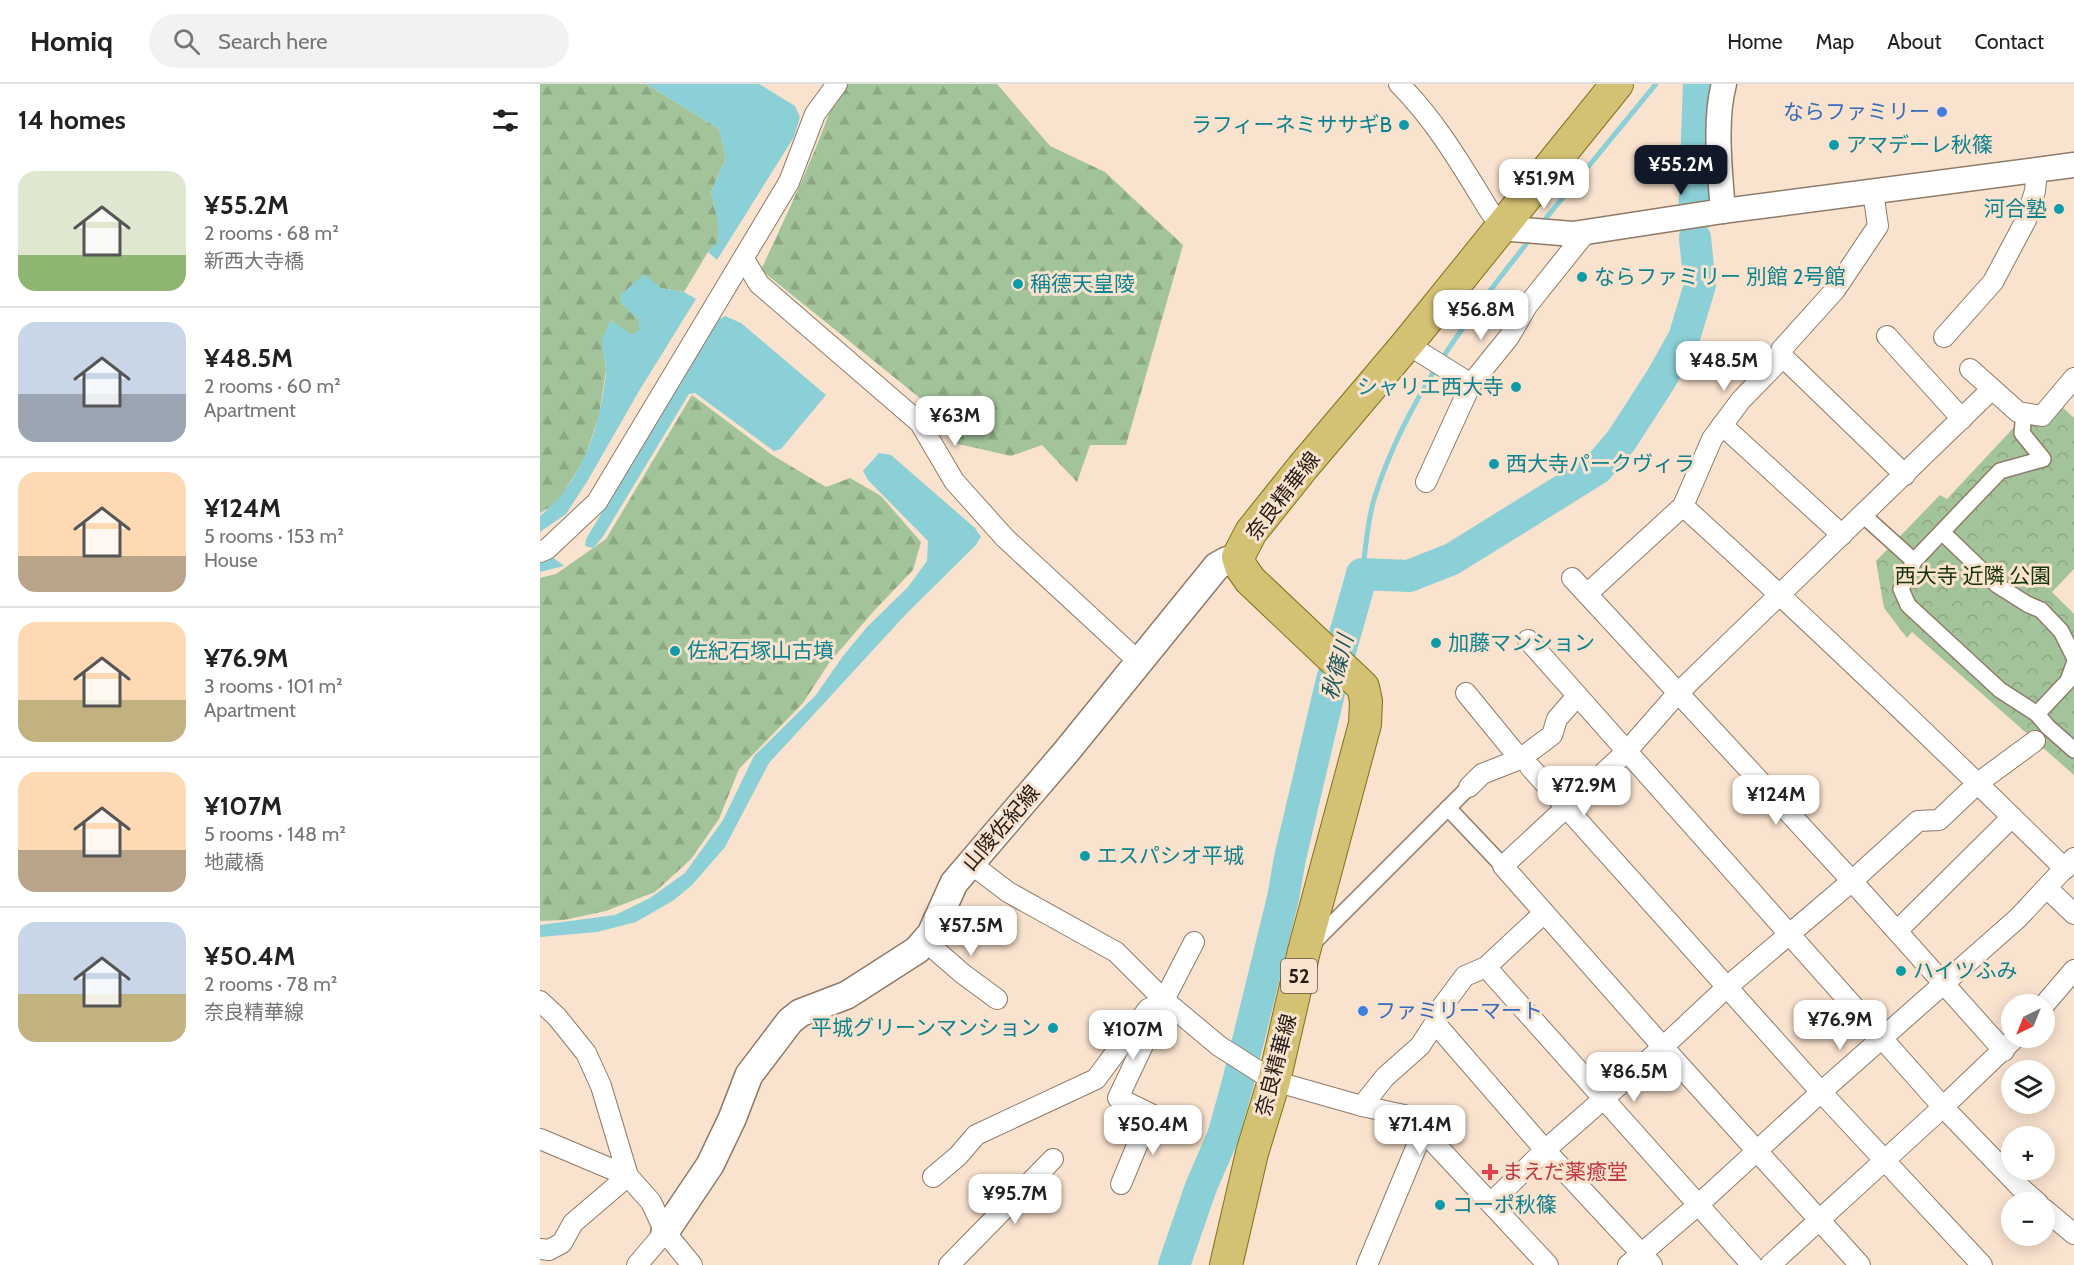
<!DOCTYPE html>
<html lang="en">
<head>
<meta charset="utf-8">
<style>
	:root { --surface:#fff; --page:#f2f2f2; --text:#222; --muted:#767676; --line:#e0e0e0; --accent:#111827 }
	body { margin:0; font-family:Cabin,"Noto Sans JP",sans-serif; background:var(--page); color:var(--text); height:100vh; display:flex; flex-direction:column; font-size:22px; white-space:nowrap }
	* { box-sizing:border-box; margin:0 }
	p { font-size:20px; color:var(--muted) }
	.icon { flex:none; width:33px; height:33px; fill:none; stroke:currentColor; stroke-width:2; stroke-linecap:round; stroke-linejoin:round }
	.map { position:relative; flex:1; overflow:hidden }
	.details { display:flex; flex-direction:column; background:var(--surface); width:540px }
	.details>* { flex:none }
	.needle { width:39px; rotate:223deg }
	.fabs { position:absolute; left:1461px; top:910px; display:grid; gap:12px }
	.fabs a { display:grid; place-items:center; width:54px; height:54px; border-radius:50%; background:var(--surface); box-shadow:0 3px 15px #0003; font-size:30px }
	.price { position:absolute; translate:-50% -51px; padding:0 14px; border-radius:12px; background:#fff; color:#222; font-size:20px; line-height:39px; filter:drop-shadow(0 2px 3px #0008) }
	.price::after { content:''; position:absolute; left:50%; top:36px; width:18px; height:14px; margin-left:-9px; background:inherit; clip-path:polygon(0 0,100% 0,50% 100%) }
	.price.current { background:var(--accent); color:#fff }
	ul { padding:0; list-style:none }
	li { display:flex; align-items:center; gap:18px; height:150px; padding:0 18px }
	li+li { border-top:2px solid var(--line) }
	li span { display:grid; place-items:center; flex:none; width:168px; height:120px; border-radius:18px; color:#555 }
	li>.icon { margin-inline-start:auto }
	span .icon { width:72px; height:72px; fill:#fffc; stroke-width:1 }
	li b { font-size:26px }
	h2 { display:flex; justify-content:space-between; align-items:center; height:72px; padding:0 18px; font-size:26px }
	header { display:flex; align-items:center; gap:36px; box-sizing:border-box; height:84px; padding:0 30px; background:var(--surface); border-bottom:2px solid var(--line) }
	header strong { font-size:28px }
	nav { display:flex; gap:33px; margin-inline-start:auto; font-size:21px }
	.search { width:420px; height:54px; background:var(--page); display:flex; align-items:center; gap:15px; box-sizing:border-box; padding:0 21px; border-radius:33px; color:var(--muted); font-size:22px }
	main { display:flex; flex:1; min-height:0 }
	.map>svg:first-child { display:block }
	.forest { fill:url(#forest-firs) }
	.park { fill:url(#park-crowns) }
	.water { fill:#8ad0d6 }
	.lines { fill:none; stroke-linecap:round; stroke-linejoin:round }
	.stream { stroke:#8ad0d6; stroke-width:5 }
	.river { stroke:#8ad0d6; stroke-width:32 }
	.pedestrian-casing { stroke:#907b69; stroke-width:18 }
	.minor-casing { stroke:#907b69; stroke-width:22 }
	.tertiary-casing { stroke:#907b69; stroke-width:27 }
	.secondary-casing { stroke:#907b69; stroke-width:30 }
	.primary-casing { stroke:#846e16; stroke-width:34 }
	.pedestrian { stroke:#fff; stroke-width:15 }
	.minor { stroke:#fff; stroke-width:20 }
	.tertiary { stroke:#fff; stroke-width:24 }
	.secondary { stroke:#fff; stroke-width:27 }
	.primary { stroke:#d4c274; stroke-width:32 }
	.shop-dot { fill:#3f7fe0; stroke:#f9e2ce; stroke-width:2 }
	.culture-dot { fill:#0f9aa8; stroke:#f9e2ce; stroke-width:2 }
	.health-dot { fill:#e0444e; stroke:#f9e2ce; stroke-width:2 }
	.labels { text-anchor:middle; stroke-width:6; stroke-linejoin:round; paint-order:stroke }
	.shield { fill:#f9e2ce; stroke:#63574c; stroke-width:1.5 }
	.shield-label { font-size:20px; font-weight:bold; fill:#231b14 }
	.shop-label { font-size:21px; fill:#366cbe; stroke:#f9e2ce; text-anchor:end }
	.culture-label { font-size:21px; fill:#0d838f; stroke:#f9e2ce; text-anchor:start }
	.street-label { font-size:21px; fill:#231b14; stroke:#f9e2ce }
	.park-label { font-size:21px; fill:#143508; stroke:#f9e2ce }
	.health-label { font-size:21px; fill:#be3a42; stroke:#f9e2ce; text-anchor:start }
	.water-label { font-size:22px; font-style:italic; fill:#1b565b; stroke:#f9e2ce }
</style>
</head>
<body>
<header>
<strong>Homiq</strong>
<div class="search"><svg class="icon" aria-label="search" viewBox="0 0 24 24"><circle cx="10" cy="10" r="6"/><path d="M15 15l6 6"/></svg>Search here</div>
<nav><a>Home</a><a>Map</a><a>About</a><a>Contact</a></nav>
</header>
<main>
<section class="details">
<h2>14 homes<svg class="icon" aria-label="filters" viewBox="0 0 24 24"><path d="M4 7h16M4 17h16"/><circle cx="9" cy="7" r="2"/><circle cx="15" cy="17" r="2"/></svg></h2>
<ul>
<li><span style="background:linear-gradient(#dfe7d0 70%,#8fb573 0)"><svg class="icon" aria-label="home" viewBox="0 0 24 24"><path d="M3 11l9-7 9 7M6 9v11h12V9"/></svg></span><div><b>¥55.2M</b><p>2 rooms · 68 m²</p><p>新西大寺橋</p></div></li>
<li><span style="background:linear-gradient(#c9d6e8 60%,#9aa5b1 0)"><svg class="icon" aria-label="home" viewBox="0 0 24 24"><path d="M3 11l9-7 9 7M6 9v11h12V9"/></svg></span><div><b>¥48.5M</b><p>2 rooms · 60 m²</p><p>Apartment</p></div></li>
<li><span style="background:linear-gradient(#ffd9b3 70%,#b9a48a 0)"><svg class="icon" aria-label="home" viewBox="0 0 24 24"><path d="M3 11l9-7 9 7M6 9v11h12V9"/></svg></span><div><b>¥124M</b><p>5 rooms · 153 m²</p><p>House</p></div></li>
<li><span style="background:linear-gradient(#ffd9b3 65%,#c2b280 0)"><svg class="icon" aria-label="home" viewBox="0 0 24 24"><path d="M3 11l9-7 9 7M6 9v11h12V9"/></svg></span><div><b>¥76.9M</b><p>3 rooms · 101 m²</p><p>Apartment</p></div></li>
<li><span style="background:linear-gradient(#ffd9b3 65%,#b9a48a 0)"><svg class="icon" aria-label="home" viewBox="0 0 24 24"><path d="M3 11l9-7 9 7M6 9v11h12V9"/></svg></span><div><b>¥107M</b><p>5 rooms · 148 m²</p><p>地蔵橋</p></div></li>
<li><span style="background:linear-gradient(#c9d6e8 60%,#c2b280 0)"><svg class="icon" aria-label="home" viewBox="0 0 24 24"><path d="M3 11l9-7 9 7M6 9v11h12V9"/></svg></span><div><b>¥50.4M</b><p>2 rooms · 78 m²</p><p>奈良精華線</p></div></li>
</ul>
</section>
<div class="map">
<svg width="1534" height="1181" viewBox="0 0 1534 1181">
	<defs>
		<pattern id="forest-firs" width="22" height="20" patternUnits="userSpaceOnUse" patternTransform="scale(1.5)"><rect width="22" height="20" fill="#a3c39a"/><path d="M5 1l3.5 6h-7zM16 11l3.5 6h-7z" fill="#8ca784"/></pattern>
		<pattern id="park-crowns" width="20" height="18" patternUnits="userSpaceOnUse" patternTransform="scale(1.5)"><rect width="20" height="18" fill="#a3c39a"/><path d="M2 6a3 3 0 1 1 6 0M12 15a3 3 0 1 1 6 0" fill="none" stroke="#8ca784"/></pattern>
	</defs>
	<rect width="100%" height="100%" fill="#f9e2ce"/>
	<g class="forest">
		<path d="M0 0H106L179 45 186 74 171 108 178 136V158L168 168 144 208 121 204 81 219 99 236 100 246 92 252 71 236 62 257 66 286 59 332 44 376 17 419 0 429Z"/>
		<path d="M299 0H457L510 62 565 88 643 161 586 361H550L537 398 502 361 471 372 414 359 396 327 221 186C249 125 279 64 299 0Z"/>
		<path d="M152 311 232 371 286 403 310 394 341 412 381 458 373 486 332 529 289 579 263 619 199 685 179 735 151 775 115 808 66 827 24 836 0 837V494L16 490 66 455Z"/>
	</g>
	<path class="park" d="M1520 321 1534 334V485L1512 508 1534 530V691L1372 548 1367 554 1344 524 1336 477 1400 411 1407 415 1478 339Z"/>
	<g class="water">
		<path d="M106 0H219L255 22 260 33 254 53 177 176 168 168 178 157V136L171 108 186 74 179 45Z"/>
		<path d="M104 190 121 204 144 208 156 215 99 307 48 396 26 430 0 448V432C43 397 60 343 66 289 67 278 61 267 62 257 63 250 69 242 71 236L92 251 99 246V236L81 219 80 212Z"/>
		<path d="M185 232 201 239 286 311 241 365 234 367 155 309 149 310 62 454 53 464 45 462 46 455 178 236Z"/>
		<path d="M339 369 351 371 435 444 441 453 435 462 368 528 229 679 185 763 152 801 134 816 96 838 57 848 0 853V841L75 831 110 814 145 789 183 736 214 672 276 611 303 572 327 543 368 503 387 477 388 457 328 396 323 387Z"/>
		<path d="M14 474 24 482 0 488V478Z"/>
	</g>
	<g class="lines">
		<g class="stream">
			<path d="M1002 139 1116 0"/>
			<path d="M822 490C826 465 827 436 835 412 866 315 928 233 991 154"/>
		</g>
		<g class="river">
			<path d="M1154 136 1159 0"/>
			<path d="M634 1181 661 1103 683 1052 697 1002 743 814 750 774 792 596 822 490 869 492 912 475 1057 385 1081 357 1121 295 1144 254 1160 201 1155 154"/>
		</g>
		<defs>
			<g id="pedestrian">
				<path d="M1323 431 1374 477 1460 387 1503 375 1482 349 1484 329"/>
				<path d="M1402 448 1457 501 1487 520 1501 526 1521 547 1534 573"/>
				<path d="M1374 477 1361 505 1368 521 1460 606 1497 630 1508 643 1534 666"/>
				<path d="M1497 630 1528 597 1534 580"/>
				<path d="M908 724 963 782"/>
				<path d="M772 860 929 703"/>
			</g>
			<g id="minor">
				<path d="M859 0C897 38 923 84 951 129L963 141"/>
				<path d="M204 175 219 200 380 339 414 397 465 454 598 577"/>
				<path d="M1347 252 1422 335"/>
				<path d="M1404 253 1453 198 1486 136 1495 107 1497 86"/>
				<path d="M867 260 931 300"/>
				<path d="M1243 273 1365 391"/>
				<path d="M1430 285 1478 328 1502 332 1534 294"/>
				<path d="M1182 341 1302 451"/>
				<path d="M886 398 931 300 969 253 987 222 1047 147"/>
				<path d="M1143 422C1273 540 1400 662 1525 785"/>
				<path d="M0 468 7 465 57 418 249 98 275 30 297 0"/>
				<path d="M1032 494 1312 797 1464 967"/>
				<path d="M1047 510 1143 422 1172 355 1201 316 1243 273 1241 266 1295 206 1338 142 1333 108"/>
				<path d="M988 556 1403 1023 1483 1106 1498 1119"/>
				<path d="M926 609 980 675"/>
				<path d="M990 683 1281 1008 1442 1181"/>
				<path d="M929 703 942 690 980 675 1012 651 1017 635 1037 612"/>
				<path d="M430 779 468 808 576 868 624 916 679 962 734 997 822 1022 864 1031 883 1047 1008 1181"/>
				<path d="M1507 804 1534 830"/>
				<path d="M1357 847 1472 733"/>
				<path d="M385 857 423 890 457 915"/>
				<path d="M946 883 1212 1181"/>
				<path d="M0 917 17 933 46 969 61 1002 88 1092 33 1139 22 1159 9 1166 0 1165"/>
				<path d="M622 921 578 1014 625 1037"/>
				<path d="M1504 921 1534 886"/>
				<path d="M895 939 1005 1066 1112 1181"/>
				<path d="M822 1022 845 993 880 962 895 939 901 924 925 892 946 883 1004 829"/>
				<path d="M0 1055 88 1092 111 1118 125 1148 152 1181"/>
				<path d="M393 1093 418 1072 436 1051 556 995 608 925 624 916 654 858"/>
				<path d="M581 1100 610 1030"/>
				<path d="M951 1119 1005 1066 1123 963 1187 903 1312 797 1378 737 1399 736 1438 699 1495 657"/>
				<path d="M1504 1125 1534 1150"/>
				<path d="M97 1181 125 1148"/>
				<path d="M409 1181 513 1075"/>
				<path d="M827 1181 883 1047"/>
				<path d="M1088 1181 1158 1121 1281 1008 1478 834 1534 774"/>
				<path d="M1230 1181 1403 1023 1475 954"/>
				<path d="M1320 1181 1123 963 963 782 1086 668 1137 610 1452 305"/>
			</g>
			<g id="tertiary">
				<path d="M1183 127C1180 89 1174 36 1184 0"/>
				<path d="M963 141 972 145 1033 150 1183 127 1534 81"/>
			</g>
			<path id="secondary" d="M125 1148 170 1081 192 1035 209 991 250 937 260 929 307 911 377 866 391 850 414 799 526 668 677 482 686 477 698 473"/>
			<path id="primary" d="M686 1181 712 1069 734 997 764 867 825 640 826 617 823 603 710 496 701 483 698 473 711 448 763 383 867 260 1077 0"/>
		</defs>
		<use href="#pedestrian" class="pedestrian-casing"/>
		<use href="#minor" class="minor-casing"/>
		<use href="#tertiary" class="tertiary-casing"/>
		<use href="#secondary" class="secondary-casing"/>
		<use href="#primary" class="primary-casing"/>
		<use href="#pedestrian" class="pedestrian"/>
		<use href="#minor" class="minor"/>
		<use href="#tertiary" class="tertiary"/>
		<use href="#secondary" class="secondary"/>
		<use href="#primary" class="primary"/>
	</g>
	<g class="shop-dot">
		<circle cx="1402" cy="28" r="6"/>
		<circle cx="823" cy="927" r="6"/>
	</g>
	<g class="culture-dot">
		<circle cx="864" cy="41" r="6"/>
		<circle cx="1294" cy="61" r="6"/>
		<circle cx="1519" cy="125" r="6"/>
		<circle cx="1042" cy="193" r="6"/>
		<circle cx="478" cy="200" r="6"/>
		<circle cx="976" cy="303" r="6"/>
		<circle cx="954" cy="380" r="6"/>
		<circle cx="896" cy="559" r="6"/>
		<circle cx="135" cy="567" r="6"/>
		<circle cx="545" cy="772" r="6"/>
		<circle cx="1361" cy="887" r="6"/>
		<circle cx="513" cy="944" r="6"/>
		<circle cx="900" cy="1121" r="6"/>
	</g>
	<path class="health-dot" d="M947 1079h6v6h6v6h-6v6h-6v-6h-6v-6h6z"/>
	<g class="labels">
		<rect class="shield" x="741" y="875" width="36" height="34" rx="4.5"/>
		<g class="shield-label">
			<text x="759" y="899">52</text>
		</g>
		<g class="shop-label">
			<text x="1390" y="35">ならファミリー</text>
			<text x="835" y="934" text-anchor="start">ファミリーマート</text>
		</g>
		<g class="culture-label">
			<text x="852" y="48" text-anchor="end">ラフィーネミササギB</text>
			<text x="1306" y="68">アマデーレ秋篠</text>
			<text x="1507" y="132" text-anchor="end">河合塾</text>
			<text x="1054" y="200">ならファミリー 別館 2号館</text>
			<text x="490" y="207">稱德天皇陵</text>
			<text x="964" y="310" text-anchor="end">シャリエ西大寺</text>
			<text x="966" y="387">西大寺パークヴィラ</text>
			<text x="908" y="566">加藤マンション</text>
			<text x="147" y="574">佐紀石塚山古墳</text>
			<text x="557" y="779">エスパシオ平城</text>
			<text x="1373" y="894">ハイツふみ</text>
			<text x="501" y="951" text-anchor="end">平城グリーンマンション</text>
			<text x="912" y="1128">コーポ秋篠</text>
		</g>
		<g class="street-label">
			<text transform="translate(743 412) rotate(-52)" y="7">奈良精華線</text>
			<text transform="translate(461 744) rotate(-49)" y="7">山陵佐紀線</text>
			<text transform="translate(736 981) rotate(-75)" y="7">奈良精華線</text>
		</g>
		<g class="park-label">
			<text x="1433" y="499">西大寺 近隣 公園</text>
		</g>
		<g class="health-label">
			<text x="962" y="1095">まえだ薬癒堂</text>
		</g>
		<g class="water-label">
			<text transform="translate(797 583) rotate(-75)" y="8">秋篠川</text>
		</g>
	</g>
</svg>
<div class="fabs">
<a><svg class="needle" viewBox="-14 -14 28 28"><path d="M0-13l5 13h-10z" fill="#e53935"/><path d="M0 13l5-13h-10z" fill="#767676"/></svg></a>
<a><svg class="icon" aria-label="layers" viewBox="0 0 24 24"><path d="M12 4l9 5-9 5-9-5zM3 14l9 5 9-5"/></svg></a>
<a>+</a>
<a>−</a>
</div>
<b class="price current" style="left:1141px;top:112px">¥55.2M</b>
<b class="price" style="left:1004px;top:126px">¥51.9M</b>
<b class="price" style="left:941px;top:257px">¥56.8M</b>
<b class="price" style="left:1184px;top:308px">¥48.5M</b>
<b class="price" style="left:415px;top:363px">¥63M</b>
<b class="price" style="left:1044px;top:733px">¥72.9M</b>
<b class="price" style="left:1236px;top:742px">¥124M</b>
<b class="price" style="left:431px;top:873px">¥57.5M</b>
<b class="price" style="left:1300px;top:967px">¥76.9M</b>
<b class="price" style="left:593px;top:977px">¥107M</b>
<b class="price" style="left:1094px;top:1019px">¥86.5M</b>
<b class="price" style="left:613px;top:1072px">¥50.4M</b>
<b class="price" style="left:880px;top:1072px">¥71.4M</b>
<b class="price" style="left:475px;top:1141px">¥95.7M</b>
</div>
</main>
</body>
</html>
